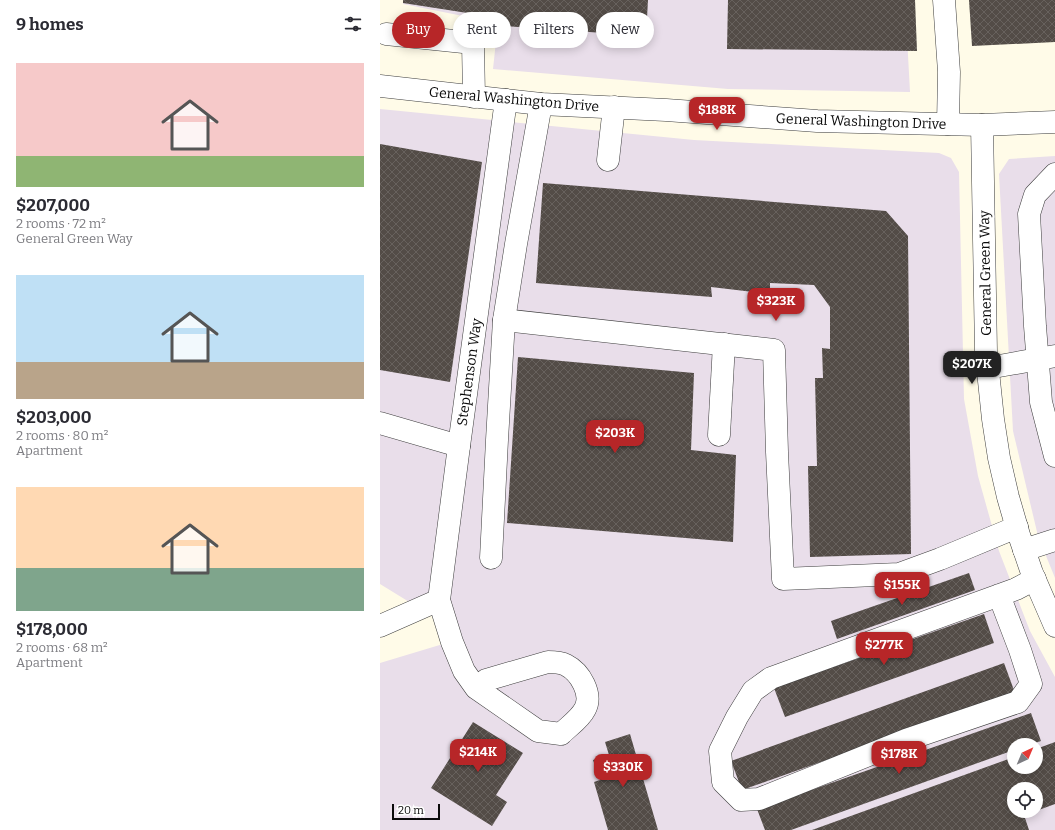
<!DOCTYPE html>
<html lang="en">
<head>
<meta charset="utf-8">
<style>
	:root { --surface:#fff; --page:#f2f2f3; --text:#2b2b33; --muted:#7c7c81; --accent:#b72628 }
	body { margin:0; font-family:Bitter,serif; background:var(--page); color:var(--text); height:100vh; display:flex; flex-direction:column; font-size:15px; white-space:nowrap }
	* { box-sizing:border-box; margin:0 }
	p { font-size:13px; color:var(--muted) }
	.icon { flex:none; width:22px; height:22px; fill:none; stroke:currentColor; stroke-width:2; stroke-linecap:round; stroke-linejoin:round }
	.map { position:relative; flex:1; overflow:hidden }
	.panel { display:flex; flex-direction:column; background:var(--surface); width:380px }
	.panel>* { flex:none }
	.top-card { position:absolute; left:12px; top:12px; width:380px; height:36px; display:flex; gap:8px }
	.needle { width:26px; rotate:44deg }
	.buttons { position:absolute; left:627px; top:738px; display:grid; gap:8px }
	.buttons a { display:grid; place-items:center; width:36px; height:36px; border-radius:50%; background:var(--surface); box-shadow:0 2px 10px #0003; font-size:20px }
	.scale { position:absolute; left:12px; bottom:10px; width:48px; box-sizing:border-box; padding-left:4px; border:2px solid #0a0a0a; border-top:0; font-size:11px; line-height:14px; white-space:nowrap; color:#0a0a0a; -webkit-text-stroke:3px #fff; paint-order:stroke }
	.price { position:absolute; translate:-50% -34px; padding:0 9px; border-radius:8px; background:var(--accent); color:#fff; font-size:13px; line-height:26px; filter:drop-shadow(0 1px 2px #0008) }
	.price::after { content:''; position:absolute; left:50%; top:24px; width:12px; height:9px; margin-left:-6px; background:inherit; clip-path:polygon(0 0,100% 0,50% 100%) }
	.price.selected { background:#222; color:#fff }
	ul { padding:0; list-style:none }
	li { display:grid; align-content:center; gap:8px; height:212px; padding:0 16px }
	li span { display:grid; place-items:center; height:124px; border-radius:0px; color:#555 }
	li>.icon { margin-inline-start:auto }
	span .icon { width:72px; height:72px; fill:#fffc; stroke-width:1 }
	li b { font-size:17px }
	h2 { display:flex; justify-content:space-between; align-items:center; height:48px; padding:0 16px; font-size:17px }
	.tag { padding:0 14px; border-radius:18px; background:var(--surface); box-shadow:0 2px 10px #0003; font-size:14px; line-height:36px }
	.tag.selected { background:var(--accent); color:#fff }
	main { display:flex; flex:1; min-height:0 }
	.map>svg:first-child { display:block }
	.industrial { fill:#e9deea; fill-rule:evenodd }
	.building { fill:url(#building-cross-hatch) }
	.lines { fill:none; stroke-linecap:round; stroke-linejoin:round }
	.minor-casing { stroke:#3d3d3d; stroke-width:23 }
	.minor { stroke:#fff; stroke-width:22 }
	.labels { text-anchor:middle; stroke-width:4; stroke-linejoin:round; paint-order:stroke }
	.street-label { font-size:14px; fill:#0a0a0a; stroke:#fff }
</style>
</head>
<body>
<main>
<section class="panel">
<h2>9 homes<svg class="icon" aria-label="filters" viewBox="0 0 24 24"><path d="M4 7h16M4 17h16"/><circle cx="9" cy="7" r="2"/><circle cx="15" cy="17" r="2"/></svg></h2>
<ul>
<li><span style="background:linear-gradient(#f6c9c9 75%,#8fb573 0)"><svg class="icon" aria-label="home" viewBox="0 0 24 24"><path d="M3 11l9-7 9 7M6 9v11h12V9"/></svg></span><div><b>$207,000</b><p>2 rooms · 72 m²</p><p>General Green Way</p></div></li>
<li><span style="background:linear-gradient(#bfe0f5 70%,#b9a48a 0)"><svg class="icon" aria-label="home" viewBox="0 0 24 24"><path d="M3 11l9-7 9 7M6 9v11h12V9"/></svg></span><div><b>$203,000</b><p>2 rooms · 80 m²</p><p>Apartment</p></div></li>
<li><span style="background:linear-gradient(#ffd9b3 65%,#7fa58c 0)"><svg class="icon" aria-label="home" viewBox="0 0 24 24"><path d="M3 11l9-7 9 7M6 9v11h12V9"/></svg></span><div><b>$178,000</b><p>2 rooms · 68 m²</p><p>Apartment</p></div></li>
</ul>
</section>
<div class="map">
<svg width="675" height="830" viewBox="0 0 675 830">
	<defs>
		<pattern id="building-cross-hatch" width="8" height="8" patternUnits="userSpaceOnUse"><rect width="8" height="8" fill="#534c47"/><path d="M0 0l8 8M0 8l8-8" fill="none" stroke="#67615d"/></pattern>
	</defs>
	<rect width="100%" height="100%" fill="#fffbe8"/>
	<g class="industrial">
		<path d="M23 0H525L530 92 348 89 113 69 118 23 23 4Z"/>
		<path d="M0 109 314 140 559 153 571 158 579 172 584 399 598 476 619 551 650 631 675 677V830H0V663L63 644 52 616 0 584ZM634 745H656V767H634ZM634 789H656V811H634Z"/>
		<path d="M675 156V578L658 536 633 431 619 174 629 159Z"/>
	</g>
	<g class="building">
		<path d="M23 0H268L266 36 126 26V19L23 3Z"/>
		<path d="M348 0H535L537 51 347 49Z"/>
		<path d="M589 0H675V42L592 46Z"/>
		<path d="M0 144 102 162 70 382 0 370Z"/>
		<path d="M163 183 506 211 528 236 531 554 430 557 428 466H437L435 378H443L442 348 450 349V307L434 285 390 283V294L331 287 332 297 156 283Z"/>
		<path d="M138 357 314 373 311 450 356 455 353 542 127 523Z"/>
		<path d="M589 573 595 590 457 639 451 621Z"/>
		<path d="M604 614 614 643 405 717 394 688Z"/>
		<path d="M624 663 635 693 362 790 351 761Z"/>
		<path d="M651 713 661 741 649 745H634V750L411 830H385L377 809Z"/>
		<path d="M93 722 143 753 116 795 127 802 112 826 51 788Z"/>
		<path d="M250 734 278 830H228L214 782 220 780 213 760 229 755 225 742Z"/>
		<path d="M675 742V804L656 811V789H634V811H655L644 815 649 830H432L634 757V767H656V749Z"/>
	</g>
	<g class="lines">
		<defs>
			<g id="minor">
				<path d="M564 0 569 72 568 124"/>
				<path d="M6 34 93 43 94 97"/>
				<path d="M0 86 161 104 286 110 437 121 602 125 675 122"/>
				<path d="M602 125 606 352 613 419 619 458 628 497 639 535 652 573 675 626"/>
				<path d="M228 160 234 107"/>
				<path d="M675 174 655 195 649 214 655 326 661 402 675 456"/>
				<path d="M124 320 394 350 397 452 403 579 519 574 560 559 637 527"/>
				<path d="M608 368 675 356"/>
				<path d="M0 423 79 446"/>
				<path d="M339 435 344 344"/>
				<path d="M644 550 675 540"/>
				<path d="M111 558 117 440 124 320 136 244 161 104"/>
				<path d="M619 595 640 650 651 684 638 702 526 740 379 799 361 800 343 782 340 751 357 717 373 691 391 678 636 589 655 579"/>
				<path d="M0 626 59 600"/>
				<path d="M96 688 106 680 168 662C174 662 180 662 186 665 200 672 213 694 205 709 200 719 189 726 181 734L158 731 96 688 84 671 72 642 59 600 79 446 126 100"/>
			</g>
		</defs>
		<use href="#minor" class="minor-casing"/>
		<use href="#minor" class="minor"/>
	</g>
	<g class="labels">
		<g class="street-label">
			<text transform="translate(134 99) rotate(5)" y="5">General Washington Drive</text>
			<text transform="translate(481 121) rotate(2)" y="5">General Washington Drive</text>
			<text transform="translate(605 273) rotate(-91)" y="5">General Green Way</text>
			<text transform="translate(89 372) rotate(-82)" y="5">Stephenson Way</text>
		</g>
	</g>
</svg>
<div class="buttons">
<a><svg class="needle" viewBox="-14 -14 28 28"><path d="M0-13l5 13h-10z" fill="#e53935"/><path d="M0 13l5-13h-10z" fill="#7c7c81"/></svg></a>
<a><svg class="icon" aria-label="locate" viewBox="0 0 24 24"><circle cx="12" cy="12" r="6"/><path d="M12 2v4M12 18v4M2 12h4M18 12h4"/></svg></a>
</div>
<div class="scale">20 m</div>
<b class="price" style="left:337px;top:131px">$188K</b>
<b class="price" style="left:396px;top:322px">$323K</b>
<b class="price selected" style="left:592px;top:385px">$207K</b>
<b class="price" style="left:235px;top:454px">$203K</b>
<b class="price" style="left:522px;top:606px">$155K</b>
<b class="price" style="left:504px;top:666px">$277K</b>
<b class="price" style="left:98px;top:773px">$214K</b>
<b class="price" style="left:519px;top:775px">$178K</b>
<b class="price" style="left:243px;top:788px">$330K</b>
<div class="top-card">
<a class="tag selected">Buy</a>
<a class="tag">Rent</a>
<a class="tag">Filters</a>
<a class="tag">New</a>
</div>
</div>
</main>
</body>
</html>
